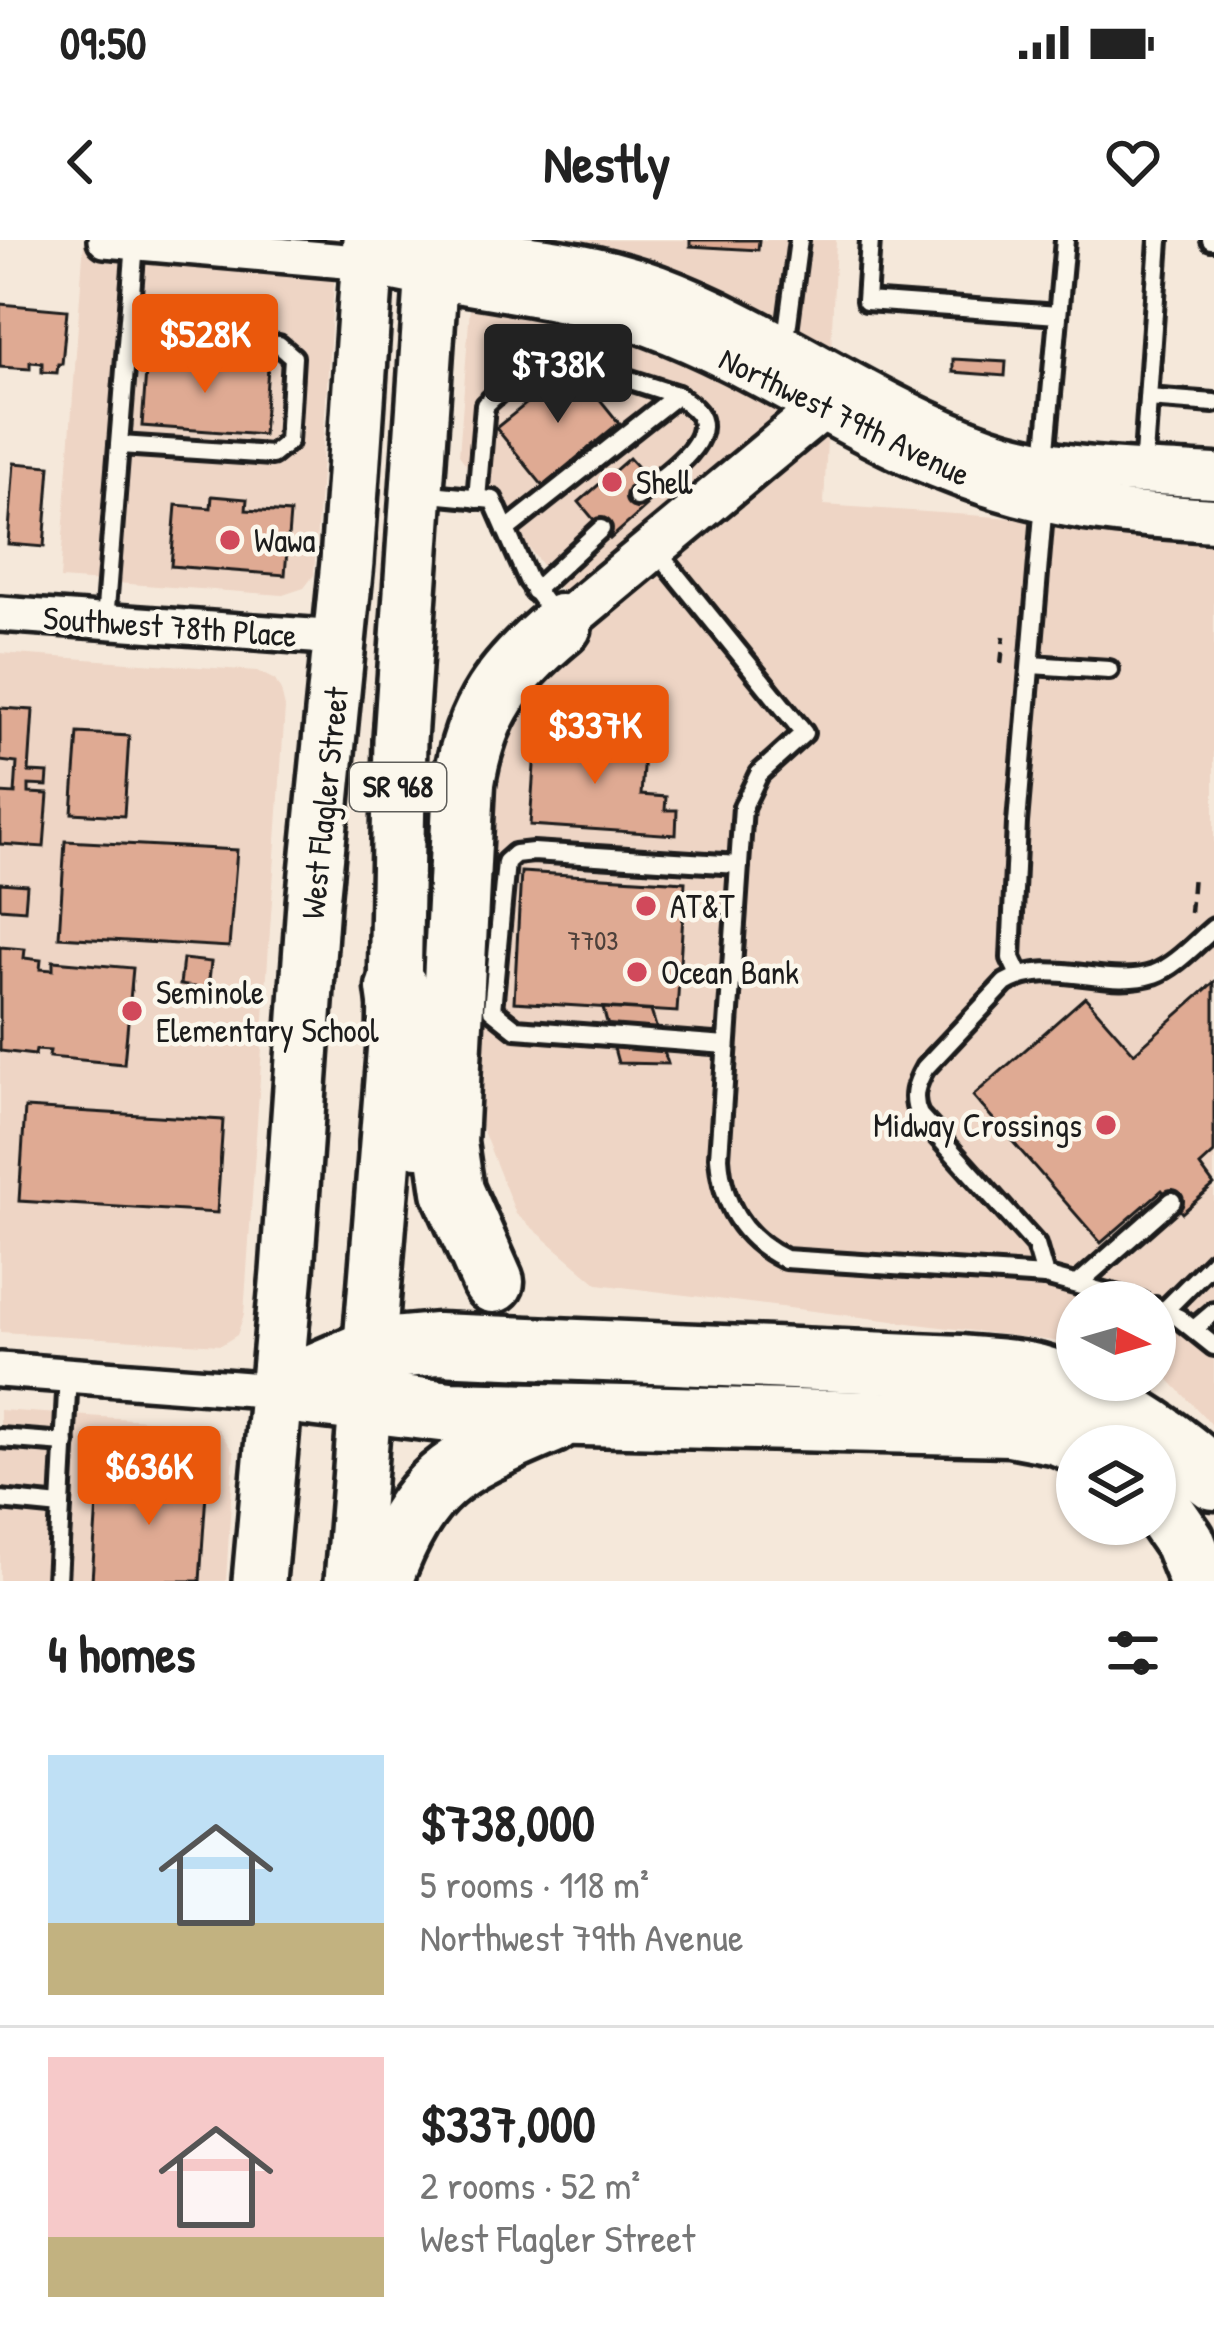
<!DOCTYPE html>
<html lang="en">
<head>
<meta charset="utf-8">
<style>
	:root { --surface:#fff; --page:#f6f6f6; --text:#222; --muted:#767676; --line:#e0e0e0; --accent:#ea580c }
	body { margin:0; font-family:"Patrick Hand",sans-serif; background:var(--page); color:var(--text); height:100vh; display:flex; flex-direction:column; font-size:45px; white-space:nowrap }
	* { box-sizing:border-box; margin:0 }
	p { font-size:39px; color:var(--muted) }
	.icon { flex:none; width:66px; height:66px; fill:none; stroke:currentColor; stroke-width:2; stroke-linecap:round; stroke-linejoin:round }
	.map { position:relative; height:1341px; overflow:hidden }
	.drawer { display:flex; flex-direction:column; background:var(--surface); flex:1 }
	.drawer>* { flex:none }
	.needle { width:78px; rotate:95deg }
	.buttons { position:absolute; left:1056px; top:1041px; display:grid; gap:24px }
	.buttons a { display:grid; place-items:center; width:120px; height:120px; border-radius:50%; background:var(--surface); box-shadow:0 3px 9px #0004; font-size:60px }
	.price { position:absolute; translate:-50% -102px; padding:0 27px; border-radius:12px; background:var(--accent); color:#fff; font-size:39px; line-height:78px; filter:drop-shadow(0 3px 6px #0008) }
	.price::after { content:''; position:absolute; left:50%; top:72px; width:36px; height:27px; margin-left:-18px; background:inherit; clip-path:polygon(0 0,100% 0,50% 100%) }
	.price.on { background:#222; color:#fff }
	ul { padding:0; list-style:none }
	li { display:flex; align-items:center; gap:36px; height:300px; padding:0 48px }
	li+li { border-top:3px solid var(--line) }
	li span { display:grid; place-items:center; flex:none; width:336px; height:240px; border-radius:0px; color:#555 }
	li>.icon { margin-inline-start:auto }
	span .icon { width:144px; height:144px; fill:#fffc; stroke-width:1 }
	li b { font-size:51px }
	h2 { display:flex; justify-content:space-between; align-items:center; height:144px; padding:0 48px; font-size:51px }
	.status { display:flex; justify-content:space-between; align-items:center; height:84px; padding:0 60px; background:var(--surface); direction:ltr }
	.status svg { height:33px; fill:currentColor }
	header { display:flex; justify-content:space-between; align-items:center; height:156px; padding:0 48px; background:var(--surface); font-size:54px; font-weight:700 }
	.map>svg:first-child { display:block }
	.built { fill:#eed5c5 }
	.building { fill:#dfaa93; stroke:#1c1c1c; stroke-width:3 }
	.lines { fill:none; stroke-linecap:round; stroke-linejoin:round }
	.service-casing { stroke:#1c1c1c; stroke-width:26 }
	.minor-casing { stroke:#1c1c1c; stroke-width:42 }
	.tertiary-casing { stroke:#1c1c1c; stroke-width:51 }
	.primary-casing { stroke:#1c1c1c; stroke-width:60 }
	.motorway-casing { stroke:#1c1c1c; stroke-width:69 }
	.path { stroke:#1c1c1c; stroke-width:4.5; stroke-dasharray:12 9; stroke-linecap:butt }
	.service { stroke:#fbf7ec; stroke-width:16 }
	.minor { stroke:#fbf7ec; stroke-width:33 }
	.tertiary { stroke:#fbf7ec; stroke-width:42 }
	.primary { stroke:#fbf7ec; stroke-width:51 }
	.motorway { stroke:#fbf7ec; stroke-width:60 }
	.poi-dot { fill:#d1495b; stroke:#fbf7ec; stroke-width:4.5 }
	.labels { text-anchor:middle; stroke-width:9; stroke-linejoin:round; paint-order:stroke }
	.number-label { font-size:27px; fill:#4d403a }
	.shield { fill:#fbf7ec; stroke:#5f5e5a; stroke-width:3 }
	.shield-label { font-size:30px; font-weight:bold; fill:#1c1c1c }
	.street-label { font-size:33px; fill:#1c1c1c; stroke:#fbf7ec }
	.poi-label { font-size:33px; fill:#1c1c1c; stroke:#fbf7ec; text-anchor:start }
</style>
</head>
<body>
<div class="status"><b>09:50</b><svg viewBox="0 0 49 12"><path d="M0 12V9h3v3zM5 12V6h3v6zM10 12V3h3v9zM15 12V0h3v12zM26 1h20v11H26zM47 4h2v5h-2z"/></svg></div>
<header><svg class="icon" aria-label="back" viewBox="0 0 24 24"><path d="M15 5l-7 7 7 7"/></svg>Nestly<svg class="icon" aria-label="heart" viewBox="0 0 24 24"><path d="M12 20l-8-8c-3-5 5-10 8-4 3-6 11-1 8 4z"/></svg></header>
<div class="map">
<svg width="1214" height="1341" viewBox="0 0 1214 1341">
	<rect width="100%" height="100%" fill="#f5e8da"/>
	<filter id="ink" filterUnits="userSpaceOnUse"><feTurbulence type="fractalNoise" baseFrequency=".00833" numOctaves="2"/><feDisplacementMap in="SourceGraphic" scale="24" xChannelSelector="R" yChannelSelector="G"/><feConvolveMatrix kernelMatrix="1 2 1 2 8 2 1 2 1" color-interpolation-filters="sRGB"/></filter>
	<g filter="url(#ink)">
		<g class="built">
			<path d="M84 0H337L314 335 304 348 283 355 60 339Z"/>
			<path d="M475 0H836L824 265 1214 292V1187L1155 1125V1062H1077V1104L598 1044 516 974 458 828 476 515 592 392 459 215Z"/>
			<path d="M0 413 257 431 275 440 281 451 285 468 244 1075 237 1095 221 1105 0 1092Z"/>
			<path d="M0 1170 205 1184 218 1189 234 1213 226 1341H0Z"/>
		</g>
		<g class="building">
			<path d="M690 0H759L758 10 690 6Z"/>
			<path d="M0 64 67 70 62 124H58L57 133 42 132V123L30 122V129L0 127Z"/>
			<path d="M147 118 268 127 263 195 142 186Z"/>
			<path d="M953 119 1006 122 1005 136 953 132Z"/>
			<path d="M573 126 619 183 543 246 496 188Z"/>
			<path d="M629 218 644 235 629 248 646 267 610 299 579 262Z"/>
			<path d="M14 223 50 226 44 307 8 304Z"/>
			<path d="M212 256 247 259 246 270 290 273 285 335 171 326 176 265 211 268Z"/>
			<path d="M0 468 33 470 29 532 48 533 47 546 29 545V553L48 554 44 607 0 604V553L15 554 17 523 0 521Z"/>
			<path d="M592 475 618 477 616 497 590 496Z"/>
			<path d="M78 493 129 496 124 576 72 573Z"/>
			<path d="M562 494 645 500 641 555 666 557 665 570H677L676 595 530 585 536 496 561 498Z"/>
			<path d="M65 601 237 610 229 707 59 697Z"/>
			<path d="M521 632 685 642 677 772 514 762Z"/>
			<path d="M0 643 27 645 25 670 0 668Z"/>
			<path d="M0 707 25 709 24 718 41 720 40 729 53 730V721L133 728 124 824 49 817 50 811 36 810 35 815 0 811Z"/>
			<path d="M183 719 211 722 208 749 180 745Z"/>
			<path d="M1214 742V913L1200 926 1214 945 1182 973 1162 950 1101 1003 973 856 1085 757 1134 813Z"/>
			<path d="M603 768 651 771 668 824 618 823Z"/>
			<path d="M25 868 223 880 217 973 19 961Z"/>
			<path d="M99 1231 207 1238 200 1341H92Z"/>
		</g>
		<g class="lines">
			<defs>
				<g id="service">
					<path d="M870 0 866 61 1058 75"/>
					<path d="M1211 0H1214"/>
					<path d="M785 106 799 0"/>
					<path d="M589 128 606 71"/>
					<path d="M1148 158 1214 163"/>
					<path d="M120 205 272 215 288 202 293 117 279 105 129 94"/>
					<path d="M1045 220 1065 0"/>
					<path d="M1143 231 1159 0"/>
					<path d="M420 253 493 260 528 340 556 379"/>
					<path d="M637 257C656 241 716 204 699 175 695 167 684 161 677 155"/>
					<path d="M477 259 485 165 543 112 677 155 506 290"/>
					<path d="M655 309 804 493 759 534 743 567 719 917C722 963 741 998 785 1019L1045 1036 1141 1062"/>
					<path d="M534 351 601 289"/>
					<path d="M105 381 135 3"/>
					<path d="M1031 425 1109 430"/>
					<path d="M1019 735 1011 718 1017 583 1044 262"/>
					<path d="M726 805 516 789 492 770 506 622 515 614 533 612 739 625"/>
					<path d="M1045 1036 1036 1005 919 875C911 857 916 844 925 828L1005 743C1052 716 1105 750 1154 734 1176 726 1196 703 1214 688"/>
					<path d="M1079 1043 1172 961"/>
					<path d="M1155 1067 1179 1078 1214 1106"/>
					<path d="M1164 1071 1214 1021"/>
					<path d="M1194 1089 1214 1072"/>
					<path d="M0 1198 65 1203"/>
					<path d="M0 1260 61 1266"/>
					<path d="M57 1341 68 1134"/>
				</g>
				<g id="minor">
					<path d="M105 0 368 23"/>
					<path d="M0 374 340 398"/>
					<path d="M0 1130 276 1151"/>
				</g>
				<g id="tertiary">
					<path d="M404 16C444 8 483 12 523 17 568 22 614 31 657 47 772 90 871 166 987 208 1058 233 1140 231 1214 236"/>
					<path d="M368 23C462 47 561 51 652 85 752 122 840 185 938 226 1037 267 1110 274 1214 280"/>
					<path d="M561 385 821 169"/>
				</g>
				<g id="primary">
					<path d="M259 1341 287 1032 313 663 347 322 369 0"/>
					<path d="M351 1341 394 803 400 500 434 0"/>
				</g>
				<g id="motorway">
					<path d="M397 748 418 897"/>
					<path d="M493 1042 453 951 446 903 464 543C475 471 505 431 561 385"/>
					<path d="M276 1151 371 1110 437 1104 961 1126C986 1129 1013 1129 1036 1135 1105 1154 1162 1192 1214 1239"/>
					<path d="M276 1151 450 1172 1010 1185 1058 1194 1087 1206"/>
					<path d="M1155 1259 1184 1301 1200 1341"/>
					<path d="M381 1341C420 1236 455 1224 553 1182"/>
				</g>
			</defs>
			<use href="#service" class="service-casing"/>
			<use href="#minor" class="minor-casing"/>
			<use href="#tertiary" class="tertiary-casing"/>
			<use href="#primary" class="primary-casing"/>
			<use href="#motorway" class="motorway-casing"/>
			<g class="path">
				<path d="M1001 424 1004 396"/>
				<path d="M1190 673 1193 634"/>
			</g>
			<use href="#service" class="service"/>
			<use href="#minor" class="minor"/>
			<use href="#tertiary" class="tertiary"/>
			<use href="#primary" class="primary"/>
			<use href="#motorway" class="motorway"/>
		</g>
	</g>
	<g class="poi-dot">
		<circle cx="612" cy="242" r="12"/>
		<circle cx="230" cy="300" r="12"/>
		<circle cx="646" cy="666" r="12"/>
		<circle cx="637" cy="732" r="12"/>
		<circle cx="132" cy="771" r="12"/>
		<circle cx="1106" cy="885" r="12"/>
	</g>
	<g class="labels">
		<g class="number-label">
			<text x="593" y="710">7703</text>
		</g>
		<rect class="shield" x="350" y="523" width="96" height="48" rx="9"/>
		<g class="shield-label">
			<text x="398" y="557">SR 968</text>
		</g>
		<g class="street-label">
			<text transform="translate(845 176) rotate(26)" y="12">Northwest 79th Avenue</text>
			<text transform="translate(170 386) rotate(4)" y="12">Southwest 78th Place</text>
			<text transform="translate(324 563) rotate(-84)" y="12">West Flagler Street</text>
		</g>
		<g class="poi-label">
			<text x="636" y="254">Shell</text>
			<text x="254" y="312">Wawa</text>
			<text x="670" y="678">AT&amp;T</text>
			<text x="661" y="744">Ocean Bank</text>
			<text x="156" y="764">Seminole<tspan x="156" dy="38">Elementary School</tspan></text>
			<text x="1082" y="897" text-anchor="end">Midway Crossings</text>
		</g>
	</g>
</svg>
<div class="buttons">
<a><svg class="needle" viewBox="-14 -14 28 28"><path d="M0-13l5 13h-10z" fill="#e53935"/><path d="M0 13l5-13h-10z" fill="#767676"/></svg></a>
<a><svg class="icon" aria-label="layers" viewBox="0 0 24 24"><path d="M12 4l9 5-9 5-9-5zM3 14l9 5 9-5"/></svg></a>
</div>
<b class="price" style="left:205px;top:156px">$528K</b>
<b class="price on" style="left:558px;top:186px">$738K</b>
<b class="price" style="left:595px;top:547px">$337K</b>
<b class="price" style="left:149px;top:1288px">$636K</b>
</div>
<section class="drawer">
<h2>4 homes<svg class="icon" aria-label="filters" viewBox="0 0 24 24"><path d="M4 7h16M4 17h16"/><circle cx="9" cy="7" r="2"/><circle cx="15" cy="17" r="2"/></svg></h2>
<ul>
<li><span style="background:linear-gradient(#bfe0f5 70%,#c2b280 0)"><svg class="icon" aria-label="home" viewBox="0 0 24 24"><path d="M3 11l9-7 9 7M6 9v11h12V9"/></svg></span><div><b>$738,000</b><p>5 rooms · 118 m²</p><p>Northwest 79th Avenue</p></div></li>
<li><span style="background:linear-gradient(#f6c9c9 75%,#c2b280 0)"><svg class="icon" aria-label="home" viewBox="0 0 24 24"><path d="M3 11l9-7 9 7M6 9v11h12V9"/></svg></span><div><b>$337,000</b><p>2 rooms · 52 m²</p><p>West Flagler Street</p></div></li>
</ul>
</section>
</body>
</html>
